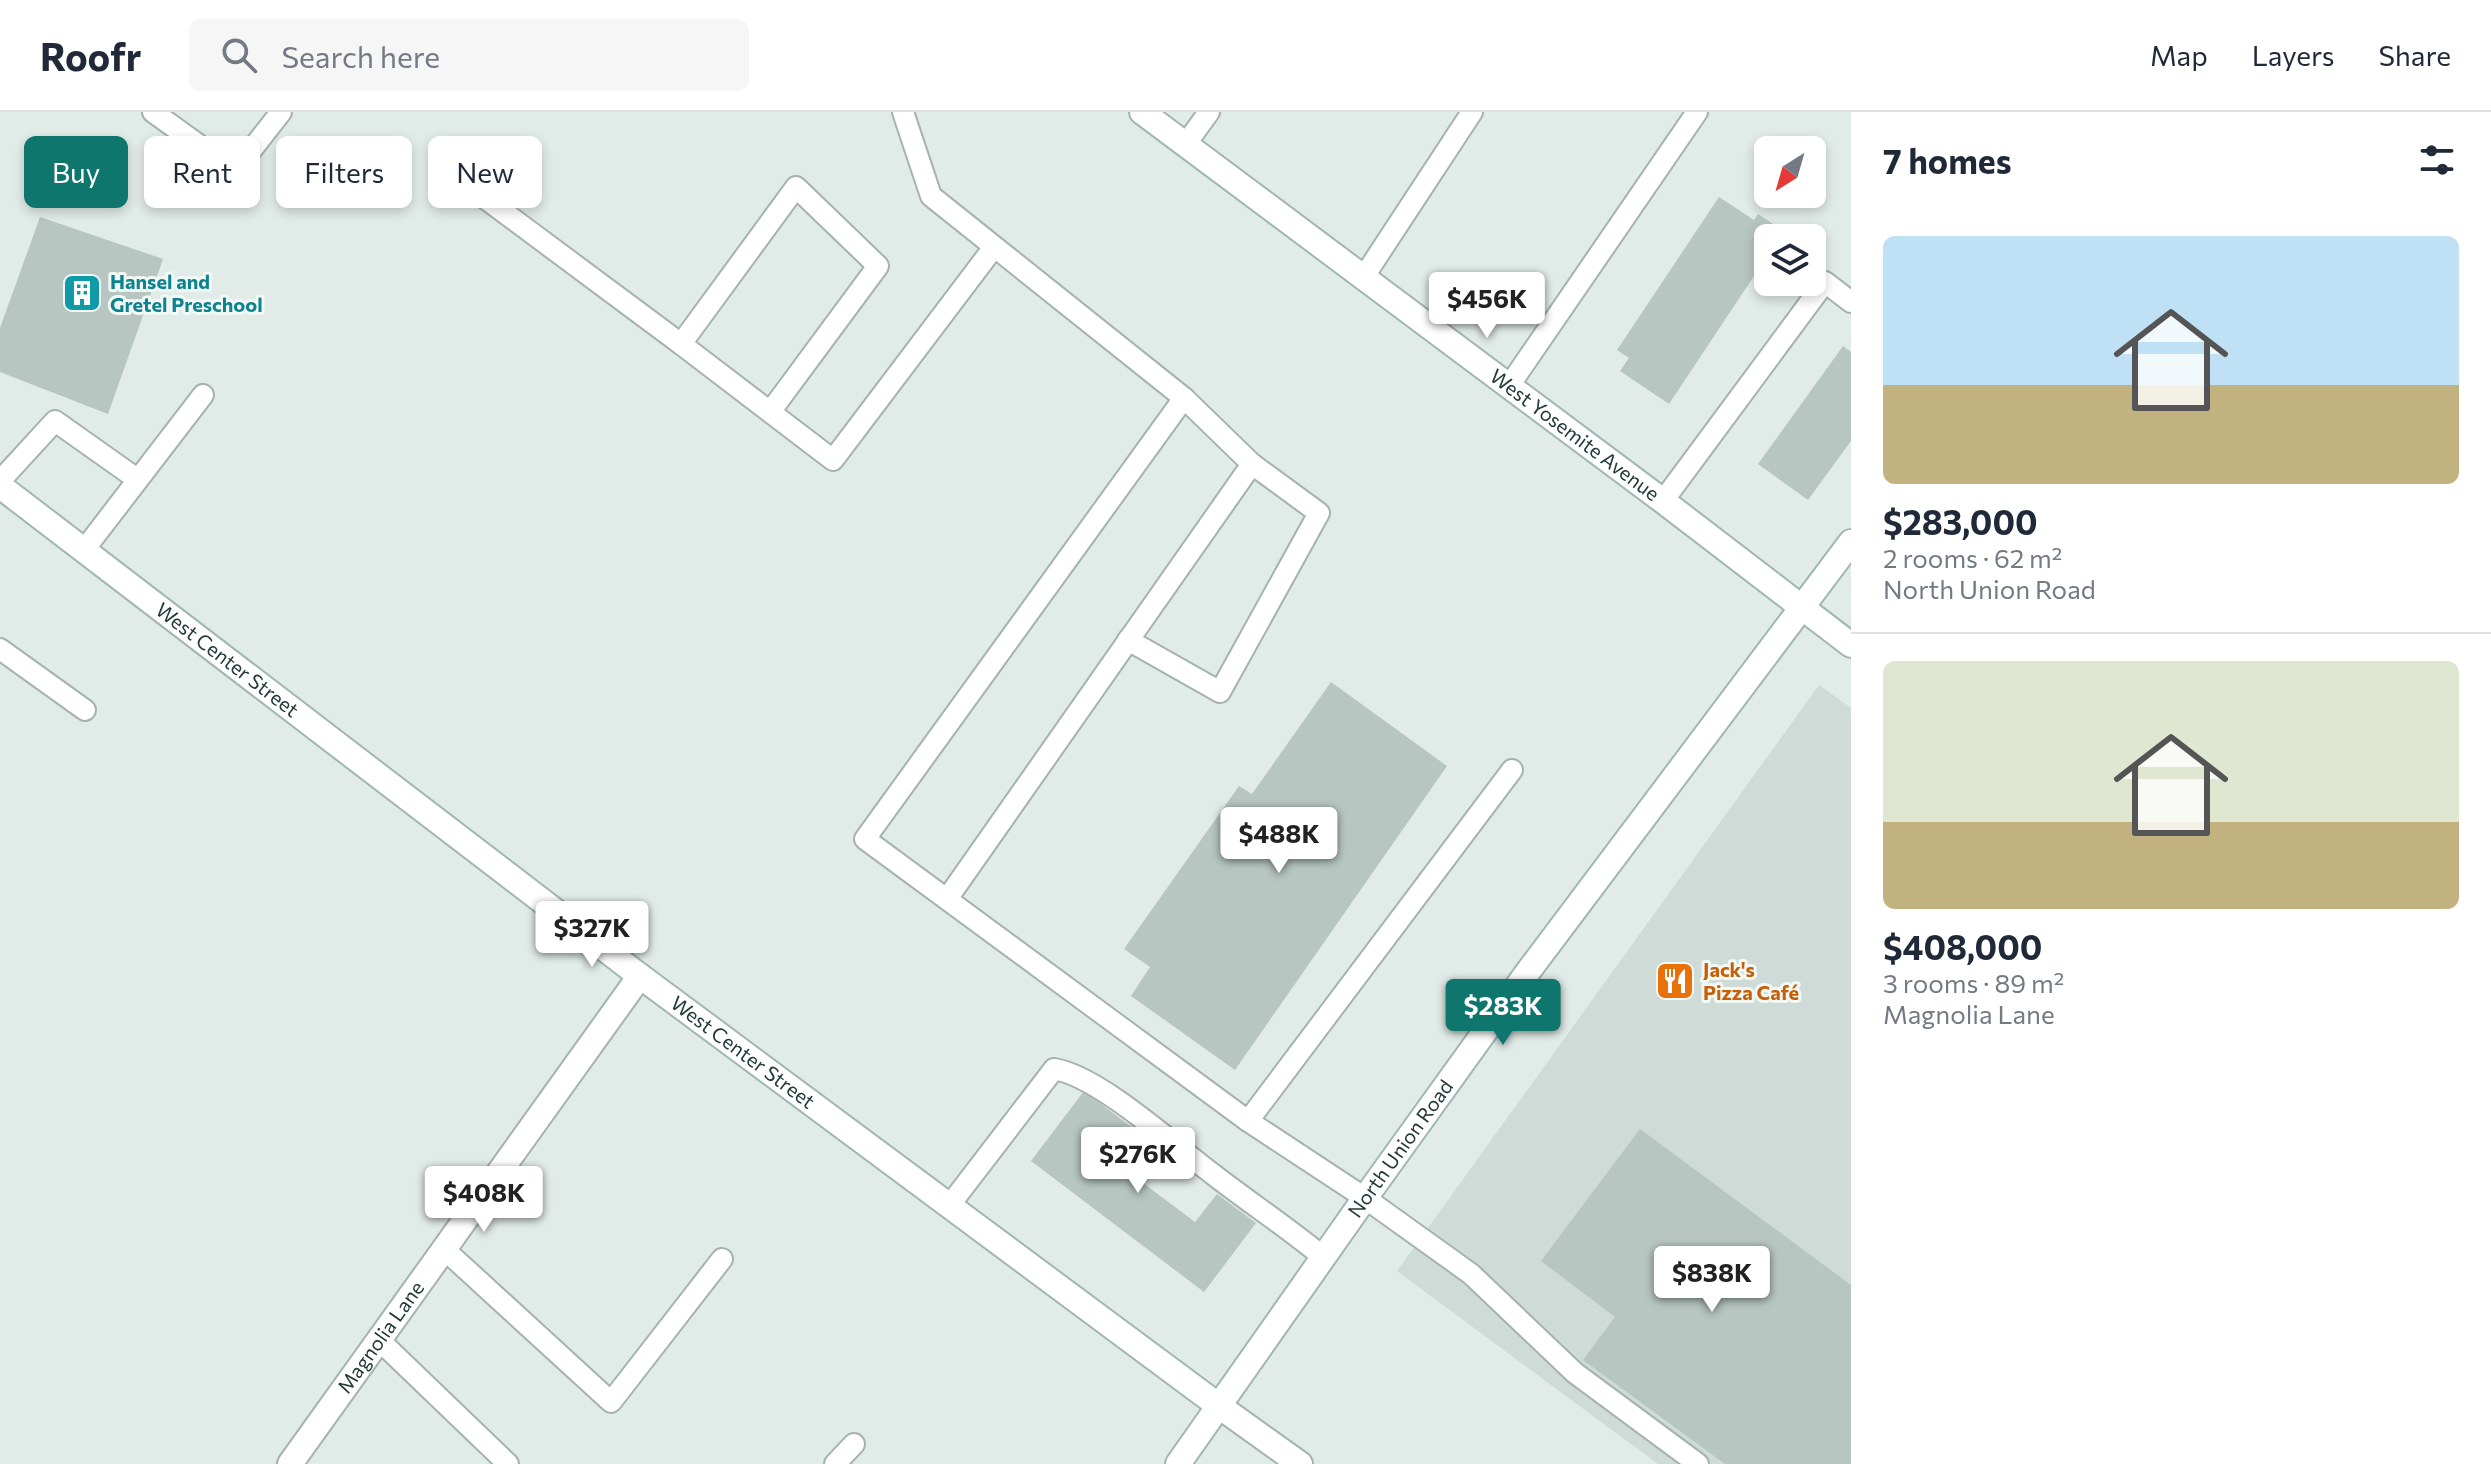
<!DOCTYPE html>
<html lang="en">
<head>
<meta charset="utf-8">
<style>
	:root { --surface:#fff; --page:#f6f6f7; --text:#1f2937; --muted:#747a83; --line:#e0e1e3; --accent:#0f766e }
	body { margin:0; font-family:Commissioner,sans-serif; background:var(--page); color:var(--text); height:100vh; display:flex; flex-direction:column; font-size:30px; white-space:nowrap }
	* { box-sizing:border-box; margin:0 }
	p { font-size:26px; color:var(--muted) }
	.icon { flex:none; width:44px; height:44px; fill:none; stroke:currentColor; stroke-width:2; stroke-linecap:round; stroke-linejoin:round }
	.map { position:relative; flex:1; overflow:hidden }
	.details { display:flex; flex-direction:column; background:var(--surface); width:640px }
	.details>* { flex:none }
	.top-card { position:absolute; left:24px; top:24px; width:760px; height:72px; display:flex; gap:16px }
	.needle { width:52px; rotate:217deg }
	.controls { position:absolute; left:1754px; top:24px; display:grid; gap:16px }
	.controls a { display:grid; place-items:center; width:72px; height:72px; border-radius:12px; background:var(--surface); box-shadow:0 4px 12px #0003; font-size:40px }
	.price { position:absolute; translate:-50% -68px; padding:0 18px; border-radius:8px; background:#fff; color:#222; font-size:26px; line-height:52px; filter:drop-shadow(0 2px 4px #0008) }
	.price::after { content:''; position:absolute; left:50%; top:48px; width:24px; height:18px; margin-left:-12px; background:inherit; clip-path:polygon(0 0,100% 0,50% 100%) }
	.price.on { background:var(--accent); color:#fff }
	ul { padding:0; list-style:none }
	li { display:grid; align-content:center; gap:16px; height:424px; padding:0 32px }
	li+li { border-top:2px solid var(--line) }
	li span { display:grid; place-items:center; height:248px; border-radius:12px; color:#555 }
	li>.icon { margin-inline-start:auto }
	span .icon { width:144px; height:144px; fill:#fffc; stroke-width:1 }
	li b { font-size:34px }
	h2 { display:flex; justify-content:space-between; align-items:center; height:96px; padding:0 32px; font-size:34px }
	.chip { padding:0 28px; border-radius:12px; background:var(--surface); box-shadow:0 4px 12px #0003; font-size:28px; line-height:72px }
	.chip.on { background:var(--accent); color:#fff }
	header { display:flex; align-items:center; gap:48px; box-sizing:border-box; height:112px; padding:0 40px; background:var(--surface); border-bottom:2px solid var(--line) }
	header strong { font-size:38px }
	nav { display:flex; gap:44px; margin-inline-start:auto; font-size:28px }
	.search { width:560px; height:72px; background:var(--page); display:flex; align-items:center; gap:20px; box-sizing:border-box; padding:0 28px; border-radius:12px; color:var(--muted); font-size:30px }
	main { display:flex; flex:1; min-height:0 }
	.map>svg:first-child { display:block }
	.built { fill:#cfdbd6 }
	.building { fill:#b7c6c1 }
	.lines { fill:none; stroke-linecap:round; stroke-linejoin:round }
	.lane-casing { stroke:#a4b3ae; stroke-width:24 }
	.street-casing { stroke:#a4b3ae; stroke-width:28 }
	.secondary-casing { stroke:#a0b7b0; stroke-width:28 }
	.lane { stroke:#fff; stroke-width:20 }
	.street { stroke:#fff; stroke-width:24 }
	.secondary { stroke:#fff; stroke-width:24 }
	.labels { text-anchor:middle; stroke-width:6; stroke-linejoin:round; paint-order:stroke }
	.culture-label { font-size:20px; font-weight:bold; fill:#0d838f; stroke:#f1f8f5; text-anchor:start }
	.street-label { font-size:20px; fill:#223b36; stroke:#f1f8f5 }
	.food-label { font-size:20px; font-weight:bold; fill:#c56008; stroke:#f1f8f5; text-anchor:start }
</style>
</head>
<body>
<header>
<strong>Roofr</strong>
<div class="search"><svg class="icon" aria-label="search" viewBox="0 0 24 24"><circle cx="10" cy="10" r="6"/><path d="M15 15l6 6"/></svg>Search here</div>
<nav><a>Map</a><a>Layers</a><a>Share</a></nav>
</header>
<main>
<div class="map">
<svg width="1851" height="1352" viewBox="0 0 1851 1352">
	<rect width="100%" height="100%" fill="#e1ebe7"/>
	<path class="built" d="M1819 573 1851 596V1352H1658L1397 1159Z"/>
	<g class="building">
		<path d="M1719 85 1754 108 1758 102 1784 119 1779 126H1768V143L1669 292 1620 259 1629 246 1617 238Z"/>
		<path d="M40 105 163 147 108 302 0 260V216Z"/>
		<path d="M1843 234 1851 240V329L1808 388 1758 352Z"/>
		<path d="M1331 570 1447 654 1235 958 1131 884 1150 855 1124 837 1239 674 1252 682Z"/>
		<path d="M1084 979 1138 1020 1115 1050 1195 1110 1217 1082 1256 1111 1204 1180 1031 1049Z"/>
		<path d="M1640 1017 1851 1173V1352H1725L1583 1248 1615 1205 1541 1149Z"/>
	</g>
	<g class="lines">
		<defs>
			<g id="lane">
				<path d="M153 0 235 59 281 0"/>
				<path d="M903 0 931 84 1184 286"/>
				<path d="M1185 33 1209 0"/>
				<path d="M482 84 681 232"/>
				<path d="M1363 166 1472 0"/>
				<path d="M1509 274 1697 0"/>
				<path d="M770 300 878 154 796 75 681 232 833 348 994 135"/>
				<path d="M0 369 55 309 137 367"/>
				<path d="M1663 389 1825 170 1851 190"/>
				<path d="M84 438 203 283"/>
				<path d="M1128 528 1220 580 1319 401 1252 352"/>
				<path d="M0 537 85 598"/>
				<path d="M1512 658 1248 1009 1365 1086 1471 1162 1575 1261 1698 1352"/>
				<path d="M947 787 1252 352 1184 286 865 727 1248 1009"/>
				<path d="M949 1094 1054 957C1099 964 1175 1034 1214 1063 1250 1091 1288 1116 1323 1145"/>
				<path d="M444 1137 611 1290 722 1147"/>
				<path d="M379 1228 508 1352"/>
				<path d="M835 1352 854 1332"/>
			</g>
			<g id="street">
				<path d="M1219 1294 1300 1352"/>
				<path id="s1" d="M290 1352 640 864"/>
			</g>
			<g id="secondary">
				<path id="s2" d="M1142 0 1663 389 1851 533"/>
				<path id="s3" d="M0 374 640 864 1219 1294"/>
				<path id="s4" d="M1178 1352 1365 1086 1527 861 1851 430"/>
			</g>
		</defs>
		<use href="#lane" class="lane-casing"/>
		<use href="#street" class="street-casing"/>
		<use href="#secondary" class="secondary-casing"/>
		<use href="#lane" class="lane"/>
		<use href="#street" class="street"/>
		<use href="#secondary" class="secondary"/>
	</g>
	<defs>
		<symbol id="building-square" viewBox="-11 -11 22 22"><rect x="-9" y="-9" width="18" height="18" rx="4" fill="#0f9aa8" stroke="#f1f8f5"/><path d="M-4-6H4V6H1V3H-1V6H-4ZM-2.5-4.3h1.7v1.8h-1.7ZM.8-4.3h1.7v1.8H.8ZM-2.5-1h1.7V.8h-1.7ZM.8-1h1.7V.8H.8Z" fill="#fff"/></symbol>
		<symbol id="restaurant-square" viewBox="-11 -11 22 22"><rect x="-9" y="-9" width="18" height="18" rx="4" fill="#e8710a" stroke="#f1f8f5"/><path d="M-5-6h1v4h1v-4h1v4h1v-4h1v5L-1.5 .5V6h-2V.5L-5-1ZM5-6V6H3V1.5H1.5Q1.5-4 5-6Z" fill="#fff"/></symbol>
	</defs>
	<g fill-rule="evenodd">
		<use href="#building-square" x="60" y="159" width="44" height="44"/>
		<use href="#restaurant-square" x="1653" y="847" width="44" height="44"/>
	</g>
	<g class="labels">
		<g class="culture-label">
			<text x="110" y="177">Hansel and<tspan x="110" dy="23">Gretel Preschool</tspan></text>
		</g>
		<g class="street-label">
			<text dy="7" stroke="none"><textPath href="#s2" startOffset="540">West Yosemite Avenue</textPath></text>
			<text dy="7" stroke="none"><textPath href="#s3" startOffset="286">West Center Street</textPath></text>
			<text dy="7" stroke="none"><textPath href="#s3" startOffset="934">West Center Street</textPath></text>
			<text dy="7" stroke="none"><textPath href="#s4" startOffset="386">North Union Road</textPath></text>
			<text dy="7" stroke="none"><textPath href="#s1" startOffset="156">Magnolia Lane</textPath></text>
		</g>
		<g class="food-label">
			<text x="1703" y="865">Jack's<tspan x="1703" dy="23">Pizza Café</tspan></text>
		</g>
	</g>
</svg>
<div class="controls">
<a><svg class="needle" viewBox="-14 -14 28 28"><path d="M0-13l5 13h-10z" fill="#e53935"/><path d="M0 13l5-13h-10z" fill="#747a83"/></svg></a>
<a><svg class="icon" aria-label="layers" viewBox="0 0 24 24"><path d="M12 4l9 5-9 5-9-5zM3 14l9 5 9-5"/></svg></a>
</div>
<b class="price" style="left:1487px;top:228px">$456K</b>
<b class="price" style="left:1279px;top:763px">$488K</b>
<b class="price" style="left:592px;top:857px">$327K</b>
<b class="price on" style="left:1503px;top:935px">$283K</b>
<b class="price" style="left:1138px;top:1083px">$276K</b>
<b class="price" style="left:484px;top:1122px">$408K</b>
<b class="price" style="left:1712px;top:1202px">$838K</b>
<div class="top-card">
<a class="chip on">Buy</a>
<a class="chip">Rent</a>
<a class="chip">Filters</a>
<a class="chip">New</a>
</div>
</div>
<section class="details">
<h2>7 homes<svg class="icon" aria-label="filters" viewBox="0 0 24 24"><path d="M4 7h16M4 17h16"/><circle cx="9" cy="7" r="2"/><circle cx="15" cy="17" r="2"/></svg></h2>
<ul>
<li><span style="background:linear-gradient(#bfe0f5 60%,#c2b280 0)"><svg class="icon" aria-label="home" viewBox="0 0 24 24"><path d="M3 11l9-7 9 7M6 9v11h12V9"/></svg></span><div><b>$283,000</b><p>2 rooms · 62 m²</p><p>North Union Road</p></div></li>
<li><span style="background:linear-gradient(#dfe7d0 65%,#c2b280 0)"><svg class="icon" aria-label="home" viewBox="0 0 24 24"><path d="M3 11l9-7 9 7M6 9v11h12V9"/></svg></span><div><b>$408,000</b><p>3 rooms · 89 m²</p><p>Magnolia Lane</p></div></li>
</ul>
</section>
</main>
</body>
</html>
